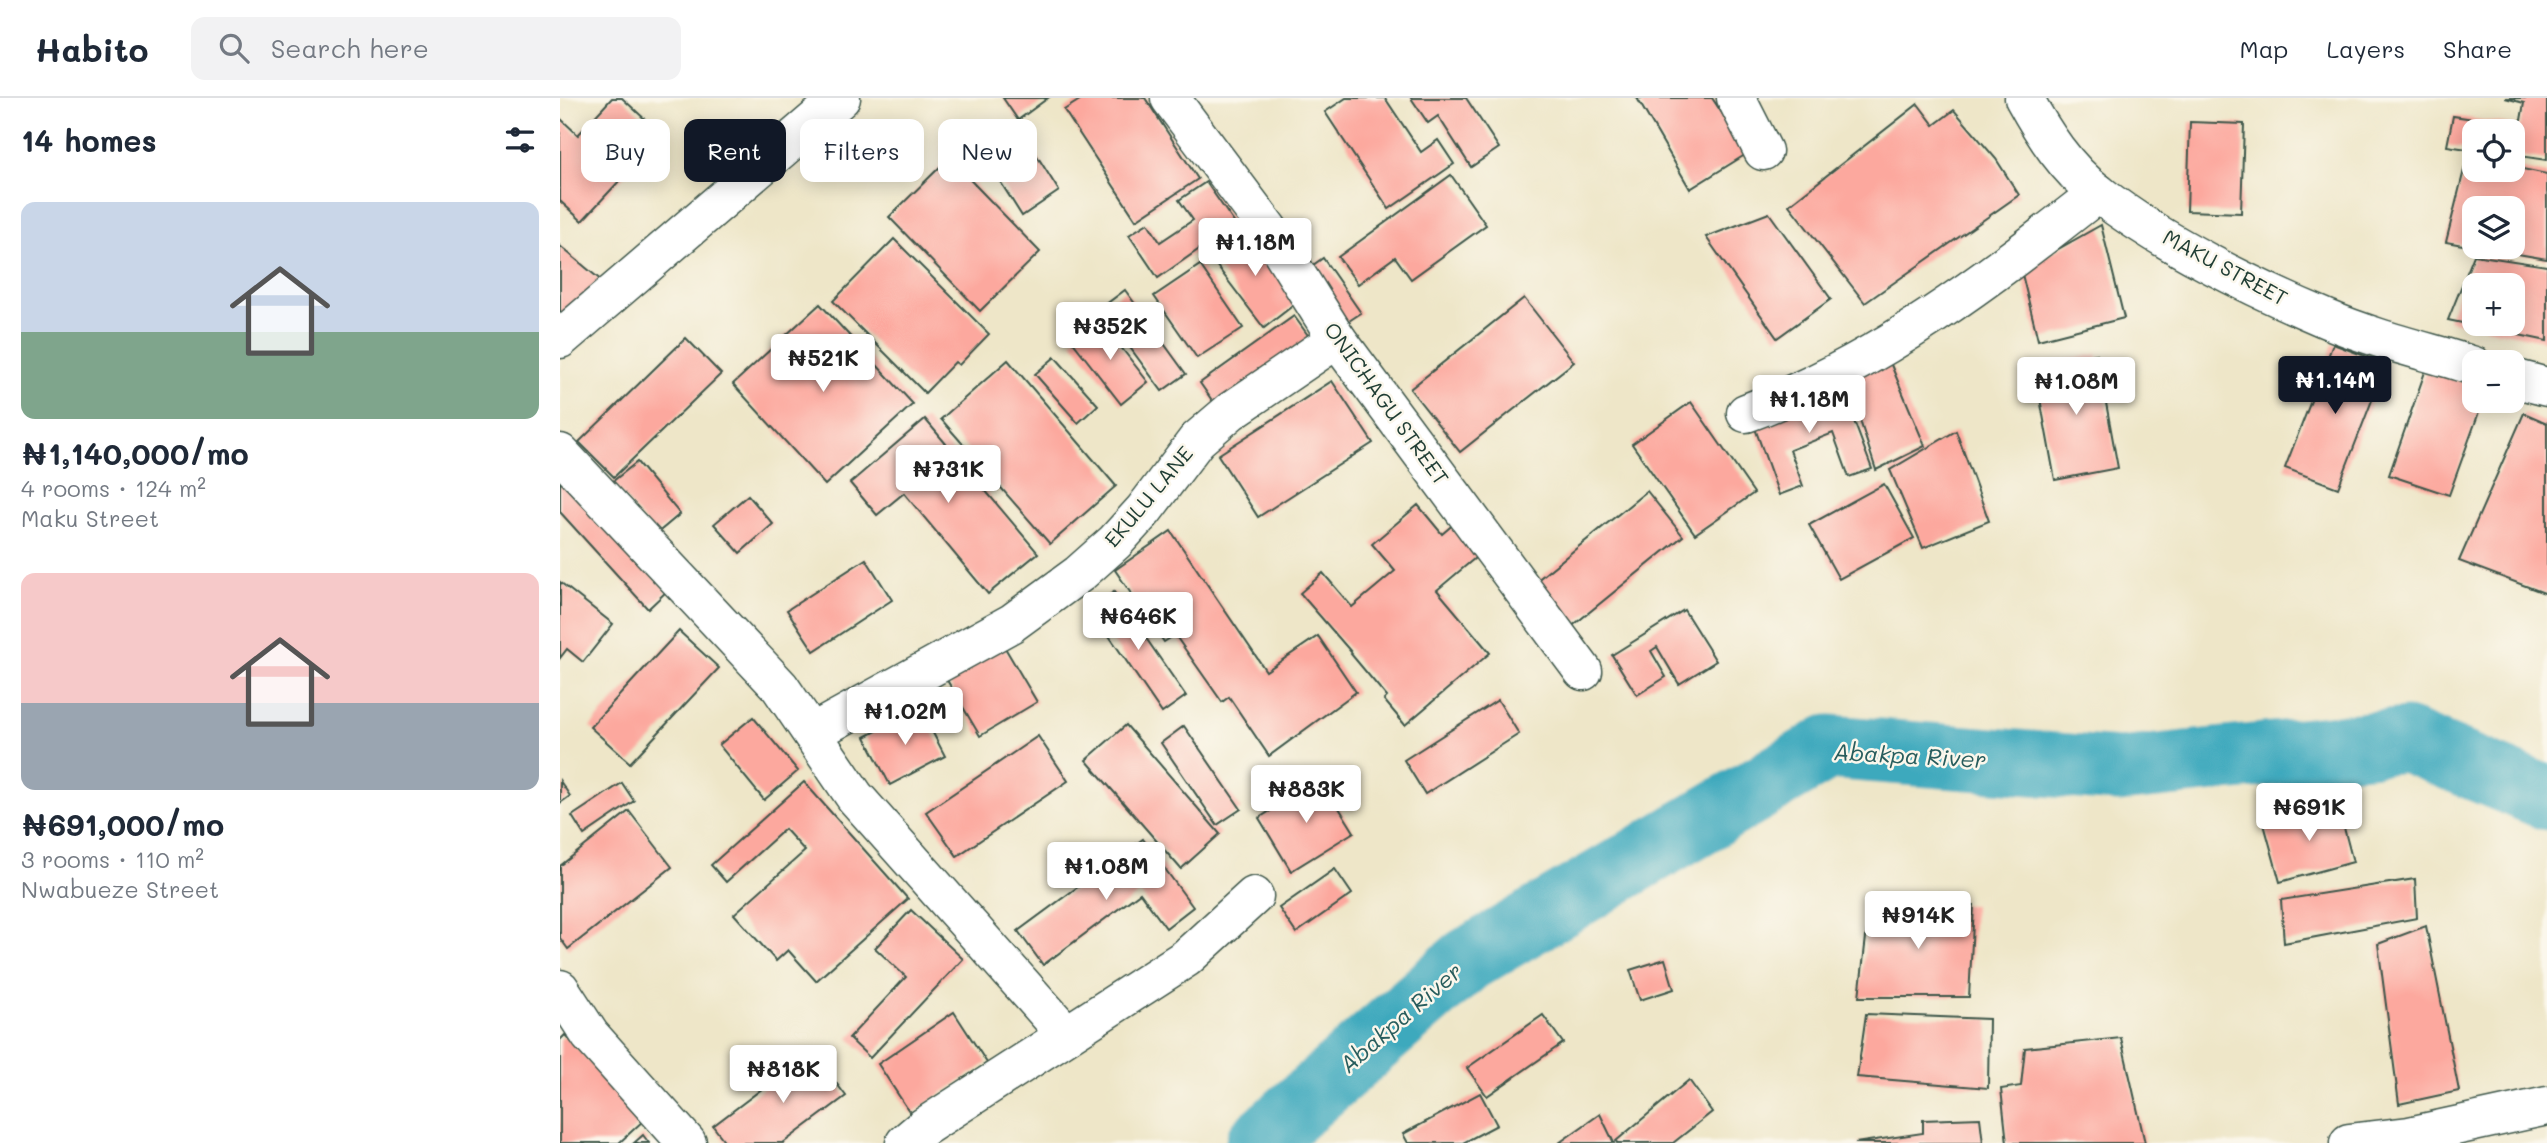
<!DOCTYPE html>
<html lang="en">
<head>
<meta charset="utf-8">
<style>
	:root { --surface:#fff; --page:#f2f2f3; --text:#1f2937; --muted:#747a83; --line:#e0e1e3; --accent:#111827 }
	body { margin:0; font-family:Mali,sans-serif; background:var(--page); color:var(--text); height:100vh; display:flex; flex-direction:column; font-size:26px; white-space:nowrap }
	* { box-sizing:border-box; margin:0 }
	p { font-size:23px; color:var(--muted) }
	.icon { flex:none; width:38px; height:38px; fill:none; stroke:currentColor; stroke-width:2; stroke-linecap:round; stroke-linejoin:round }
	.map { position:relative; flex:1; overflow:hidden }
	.side { display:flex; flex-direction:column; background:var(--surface); width:560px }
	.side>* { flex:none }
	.hud { position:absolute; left:21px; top:21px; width:665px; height:63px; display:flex; gap:14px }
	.controls { position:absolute; left:1902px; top:21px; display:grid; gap:14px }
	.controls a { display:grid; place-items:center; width:63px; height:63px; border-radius:14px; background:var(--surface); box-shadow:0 4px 18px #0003; font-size:35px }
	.price { position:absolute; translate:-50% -60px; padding:0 16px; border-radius:7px; background:#fff; color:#222; font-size:23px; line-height:46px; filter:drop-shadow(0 2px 4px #0008) }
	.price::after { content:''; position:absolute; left:50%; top:42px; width:21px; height:16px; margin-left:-10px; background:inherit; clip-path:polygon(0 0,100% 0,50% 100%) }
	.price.current { background:var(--accent); color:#fff }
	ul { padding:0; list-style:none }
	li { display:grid; align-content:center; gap:14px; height:371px; padding:0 21px }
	li span { display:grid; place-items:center; height:217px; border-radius:14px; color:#555 }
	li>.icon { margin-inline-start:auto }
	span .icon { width:126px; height:126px; fill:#fffc; stroke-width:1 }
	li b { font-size:30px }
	h2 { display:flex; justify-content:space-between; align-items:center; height:84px; padding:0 21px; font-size:30px }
	.tag { padding:0 24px; border-radius:14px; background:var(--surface); box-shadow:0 4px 18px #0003; font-size:24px; line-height:63px }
	.tag.current { background:var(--accent); color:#fff }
	header { display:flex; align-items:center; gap:42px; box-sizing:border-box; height:98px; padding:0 35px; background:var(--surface); border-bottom:2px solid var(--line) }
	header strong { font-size:33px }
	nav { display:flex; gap:38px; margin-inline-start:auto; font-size:24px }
	.search { width:490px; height:63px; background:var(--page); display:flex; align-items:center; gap:18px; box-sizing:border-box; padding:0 24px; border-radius:14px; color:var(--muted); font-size:26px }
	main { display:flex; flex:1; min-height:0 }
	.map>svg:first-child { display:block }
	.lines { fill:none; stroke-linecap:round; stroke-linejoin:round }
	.river { stroke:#3da9bd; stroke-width:65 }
	.building { fill:#fca89e; fill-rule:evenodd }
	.minor-casing { stroke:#3e564a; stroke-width:41 }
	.major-casing { stroke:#3e564a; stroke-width:41 }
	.minor { stroke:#fff; stroke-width:38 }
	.major { stroke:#fff; stroke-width:38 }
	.labels { text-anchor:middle; stroke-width:5; stroke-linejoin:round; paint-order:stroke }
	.street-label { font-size:21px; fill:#1f3d34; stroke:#fbf7ec }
	.water-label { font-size:23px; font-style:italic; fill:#285d5d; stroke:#fbf7ec }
</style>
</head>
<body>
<header>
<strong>Habito</strong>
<div class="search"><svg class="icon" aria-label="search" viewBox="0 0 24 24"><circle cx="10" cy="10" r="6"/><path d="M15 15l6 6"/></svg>Search here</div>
<nav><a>Map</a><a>Layers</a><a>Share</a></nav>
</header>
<main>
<section class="side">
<h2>14 homes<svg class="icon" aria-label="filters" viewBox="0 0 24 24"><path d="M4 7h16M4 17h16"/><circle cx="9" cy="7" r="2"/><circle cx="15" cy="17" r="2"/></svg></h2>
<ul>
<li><span style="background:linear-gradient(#c9d6e8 60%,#7fa58c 0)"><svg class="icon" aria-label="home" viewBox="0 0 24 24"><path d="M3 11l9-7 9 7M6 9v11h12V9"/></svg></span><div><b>₦1,140,000/mo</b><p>4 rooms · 124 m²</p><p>Maku Street</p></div></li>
<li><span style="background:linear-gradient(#f6c9c9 60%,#9aa5b1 0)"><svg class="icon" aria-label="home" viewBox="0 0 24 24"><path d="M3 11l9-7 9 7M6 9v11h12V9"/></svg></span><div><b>₦691,000/mo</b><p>3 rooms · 110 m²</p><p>Nwabueze Street</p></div></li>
</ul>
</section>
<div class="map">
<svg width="1987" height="1045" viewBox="0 0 1987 1045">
	<rect width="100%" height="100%" fill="#fbf7ec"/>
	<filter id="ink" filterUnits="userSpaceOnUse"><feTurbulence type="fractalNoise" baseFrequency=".0143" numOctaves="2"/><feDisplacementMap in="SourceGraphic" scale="14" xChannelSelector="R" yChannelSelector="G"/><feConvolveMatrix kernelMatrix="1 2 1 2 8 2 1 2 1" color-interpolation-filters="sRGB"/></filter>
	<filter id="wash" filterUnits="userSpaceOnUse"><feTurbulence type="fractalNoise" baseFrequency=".00686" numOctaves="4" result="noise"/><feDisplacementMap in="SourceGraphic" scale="28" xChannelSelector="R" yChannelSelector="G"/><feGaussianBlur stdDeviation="1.57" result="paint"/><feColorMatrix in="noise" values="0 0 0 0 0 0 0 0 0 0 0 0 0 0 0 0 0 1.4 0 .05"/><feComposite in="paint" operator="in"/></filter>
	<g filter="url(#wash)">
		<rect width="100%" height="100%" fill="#eee6c8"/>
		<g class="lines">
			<path class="river" d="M698 1045 907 862 1269 649 1559 672 1846 642 1987 700"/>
		</g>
		<g id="blocks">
			<g class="building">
				<path d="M52 0H62L102 37 22 123 0 103V20L18 37Z"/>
				<path d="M443 0H488L458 22Z"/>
				<path d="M523 0H585L638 81 576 122 504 12Z"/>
				<path d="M786 0H825L861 54 878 42 894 66 829 111 765 14Z"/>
				<path d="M851 0H906L939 50 911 69 878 18 868 25Z"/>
				<path d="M1077 0H1152L1188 55 1130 91Z"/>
				<path d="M1945 0H1987V62L1953 57V33H1914V52L1887 48 1893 18 1960 28 1964 5Z"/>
				<path d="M1358 6 1374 27 1394 12 1436 61 1459 97 1305 205 1229 107Z"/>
				<path d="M1630 24 1684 26 1681 115 1627 113Z"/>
				<path d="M464 37 499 93 462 118 426 61Z"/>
				<path d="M389 60 480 154 420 213 329 119Z"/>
				<path d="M1907 60 1914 61V72H1953V69L1987 76V161L1923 150 1953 149V110H1914V149L1886 144Z"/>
				<path d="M891 77 926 127 851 181 835 159 798 186 778 159Z"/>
				<path d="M646 84 675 126 598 180 569 137 588 125 600 144 633 122 619 102Z"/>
				<path d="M1209 115 1271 201 1217 240 1146 139Z"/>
				<path d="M1541 127 1564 220 1478 242 1461 172Z"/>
				<path d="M687 131 740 202 704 230 650 159Z"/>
				<path d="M334 141 429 236 399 267 395 264 365 295 273 203Z"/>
				<path d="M0 148 55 194 0 241Z"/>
				<path d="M1914 157 1987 168V243L1888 222ZM1914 187H1953V226H1914Z"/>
				<path d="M763 160 801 215 780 229 742 175Z"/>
				<path d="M640 167 683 230 637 260 594 198Z"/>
				<path d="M565 192 626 276 602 293 541 210Z"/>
				<path d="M964 200 1014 264 900 354 850 291Z"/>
				<path d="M260 206 353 306 265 387 173 286Z"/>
				<path d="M734 218 750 240 656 308 640 285Z"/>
				<path d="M539 221 588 284 561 306 512 243Z"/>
				<path d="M126 240 161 276 54 379 19 344Z"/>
				<path d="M1773 246 1826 266 1778 390 1725 370Z"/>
				<path d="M1537 256 1558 370 1495 382 1474 268Z"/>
				<path d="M495 259 538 307 518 325 475 276Z"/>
				<path d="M448 262 556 388 490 446 381 321Z"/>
				<path d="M1329 262 1365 348 1316 372 1287 282Z"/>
				<path d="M1866 271 1914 288V303H1923L1889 397 1829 377Z"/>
				<path d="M772 283 813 345 698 419 658 357Z"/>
				<path d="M1280 286 1312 371 1289 379 1273 335 1230 352 1243 388 1219 397 1191 319Z"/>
				<path d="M1131 304 1194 395 1135 436 1072 346Z"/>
				<path d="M1964 315 1987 325V496L1899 463Z"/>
				<path d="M365 321 478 455 428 496 344 395 317 417 290 385Z"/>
				<path d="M1396 333 1429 423 1363 450 1330 372Z"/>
				<path d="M77 364 120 416 95 437 52 384Z"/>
				<path d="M0 374 107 493 88 511 0 414Z"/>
				<path d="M1324 386 1354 440 1279 481 1249 427Z"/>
				<path d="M1087 393 1123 438 1011 529 975 484Z"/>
				<path d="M188 397 213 426 180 455 154 426Z"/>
				<path d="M858 407 882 436 903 418 928 449 877 492 930 555 845 627 824 602 827 599 791 556 792 555 740 495 763 475 792 509 835 473 812 446Z"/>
				<path d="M611 433 706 573 758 538 796 594 709 658 669 599 662 604 615 537 604 544 555 472Z"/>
				<path d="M306 461 332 502 254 553 227 512Z"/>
				<path d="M0 484 53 526 23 564 7 551 0 560Z"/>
				<path d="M554 494 626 598 602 615 530 510Z"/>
				<path d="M1124 512 1156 563 1119 586 1097 549 1091 553 1106 579 1077 597 1052 557Z"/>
				<path d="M119 533 159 570 70 665 30 629Z"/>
				<path d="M441 543 477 604 420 638 384 577Z"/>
				<path d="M938 602 959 636 865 696 844 662Z"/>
				<path d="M360 610 385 658 330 687 305 639Z"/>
				<path d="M193 619 238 673 204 702 159 647Z"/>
				<path d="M566 627 660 736 621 771 526 662Z"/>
				<path d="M624 628 681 711 657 727 601 645Z"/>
				<path d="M478 638 508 683 397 758 366 714Z"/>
				<path d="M761 681 794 734 731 773 699 720Z"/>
				<path d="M0 683 10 698 0 705Z"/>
				<path d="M244 684 348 801 256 883 228 852 216 863 174 816 245 753 225 731 166 784 151 767Z"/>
				<path d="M62 685 74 703 24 737 12 718Z"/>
				<path d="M1778 707 1793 764 1720 784 1704 726Z"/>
				<path d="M69 713 112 769 8 851 0 840V768Z"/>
				<path d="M583 741 633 809 606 830 580 795 483 867 458 833Z"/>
				<path d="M775 771 792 796 736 835 719 810Z"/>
				<path d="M1855 781 1857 820 1724 845 1721 802Z"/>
				<path d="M1310 805 1414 807 1409 899H1299Z"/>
				<path d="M351 812 403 861 310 960 289 940 346 879 315 850Z"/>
				<path d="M1866 828 1899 993 1839 1006 1818 846Z"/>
				<path d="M1105 861 1114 891 1080 902 1070 872Z"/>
				<path d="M394 914 427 965 351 1016 318 966Z"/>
				<path d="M1306 916 1429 921 1428 990 1297 979Z"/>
				<path d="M983 917 1003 945 927 998 907 970Z"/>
				<path d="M5 937 84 1022 59 1045H0V942Z"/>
				<path d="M1561 940 1585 1045H1447L1441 991 1461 988 1465 950Z"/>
				<path d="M252 953 286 998 223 1045H166L153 1028Z"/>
				<path d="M1129 982 1152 1014 1113 1045H1057L1056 1043Z"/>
				<path d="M920 995 937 1027 903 1045H848L843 1036Z"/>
				<path d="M1040 1016 1054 1045H999Z"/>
				<path d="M1420 1020 1423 1045H1295L1363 1035V1022Z"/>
				<path d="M83 1037 89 1045H74Z"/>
			</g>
		</g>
	</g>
	<g filter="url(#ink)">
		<use href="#blocks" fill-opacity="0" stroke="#3e564a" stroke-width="2"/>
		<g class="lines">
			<defs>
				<g id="minor">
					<path d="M610 0 708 131 777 241 1023 573"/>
					<path d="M1176 0 1203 53"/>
					<path d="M1464 0C1483 35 1506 71 1539 96 1602 145 1693 190 1767 221 1814 241 1866 253 1914 268"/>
					<path d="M1953 280 1987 289"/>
					<path d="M1186 315C1317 267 1430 180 1538 95"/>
					<path d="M0 355 220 589 295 699 506 936"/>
					<path d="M252 635 452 525 519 476 555 444 584 412 637 342 671 313 777 241"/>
					<path d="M0 891 30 937 127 1045"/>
					<path d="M345 1045 364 1029 626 860 694 798"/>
					<path d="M1789 1045 1849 1038 1987 1008"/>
				</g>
				<path id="major" d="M0 241 281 0"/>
			</defs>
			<use href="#minor" class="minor-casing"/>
			<use href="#major" class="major-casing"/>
			<use href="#minor" class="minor"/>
			<use href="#major" class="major"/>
		</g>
	</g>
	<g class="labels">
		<g class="street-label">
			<text transform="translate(1665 170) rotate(28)" y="7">MAKU STREET</text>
			<text transform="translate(826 306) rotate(54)" y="7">ONICHAGU STREET</text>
			<text transform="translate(589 399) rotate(-50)" y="7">EKULU LANE</text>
		</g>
		<g class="water-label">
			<text transform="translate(1350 658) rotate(3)" y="8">Abakpa River</text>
			<text transform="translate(841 920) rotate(-41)" y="8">Abakpa River</text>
		</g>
	</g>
</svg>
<div class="controls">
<a><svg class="icon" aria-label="locate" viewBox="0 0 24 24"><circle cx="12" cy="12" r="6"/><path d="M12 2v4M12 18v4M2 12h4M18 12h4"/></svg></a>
<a><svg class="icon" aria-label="layers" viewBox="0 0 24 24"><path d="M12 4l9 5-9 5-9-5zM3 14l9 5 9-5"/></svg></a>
<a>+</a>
<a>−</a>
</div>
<b class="price" style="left:695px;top:180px">₦1.18M</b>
<b class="price" style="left:550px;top:264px">₦352K</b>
<b class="price" style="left:263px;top:296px">₦521K</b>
<b class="price current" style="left:1775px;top:318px">₦1.14M</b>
<b class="price" style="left:1516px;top:319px">₦1.08M</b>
<b class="price" style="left:1249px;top:337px">₦1.18M</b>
<b class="price" style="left:388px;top:407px">₦731K</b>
<b class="price" style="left:578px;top:554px">₦646K</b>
<b class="price" style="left:345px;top:649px">₦1.02M</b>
<b class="price" style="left:746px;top:727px">₦883K</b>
<b class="price" style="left:1749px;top:745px">₦691K</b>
<b class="price" style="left:546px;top:804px">₦1.08M</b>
<b class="price" style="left:1358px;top:853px">₦914K</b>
<b class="price" style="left:223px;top:1007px">₦818K</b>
<div class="hud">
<a class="tag">Buy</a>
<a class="tag current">Rent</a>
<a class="tag">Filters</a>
<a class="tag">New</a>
</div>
</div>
</main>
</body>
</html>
